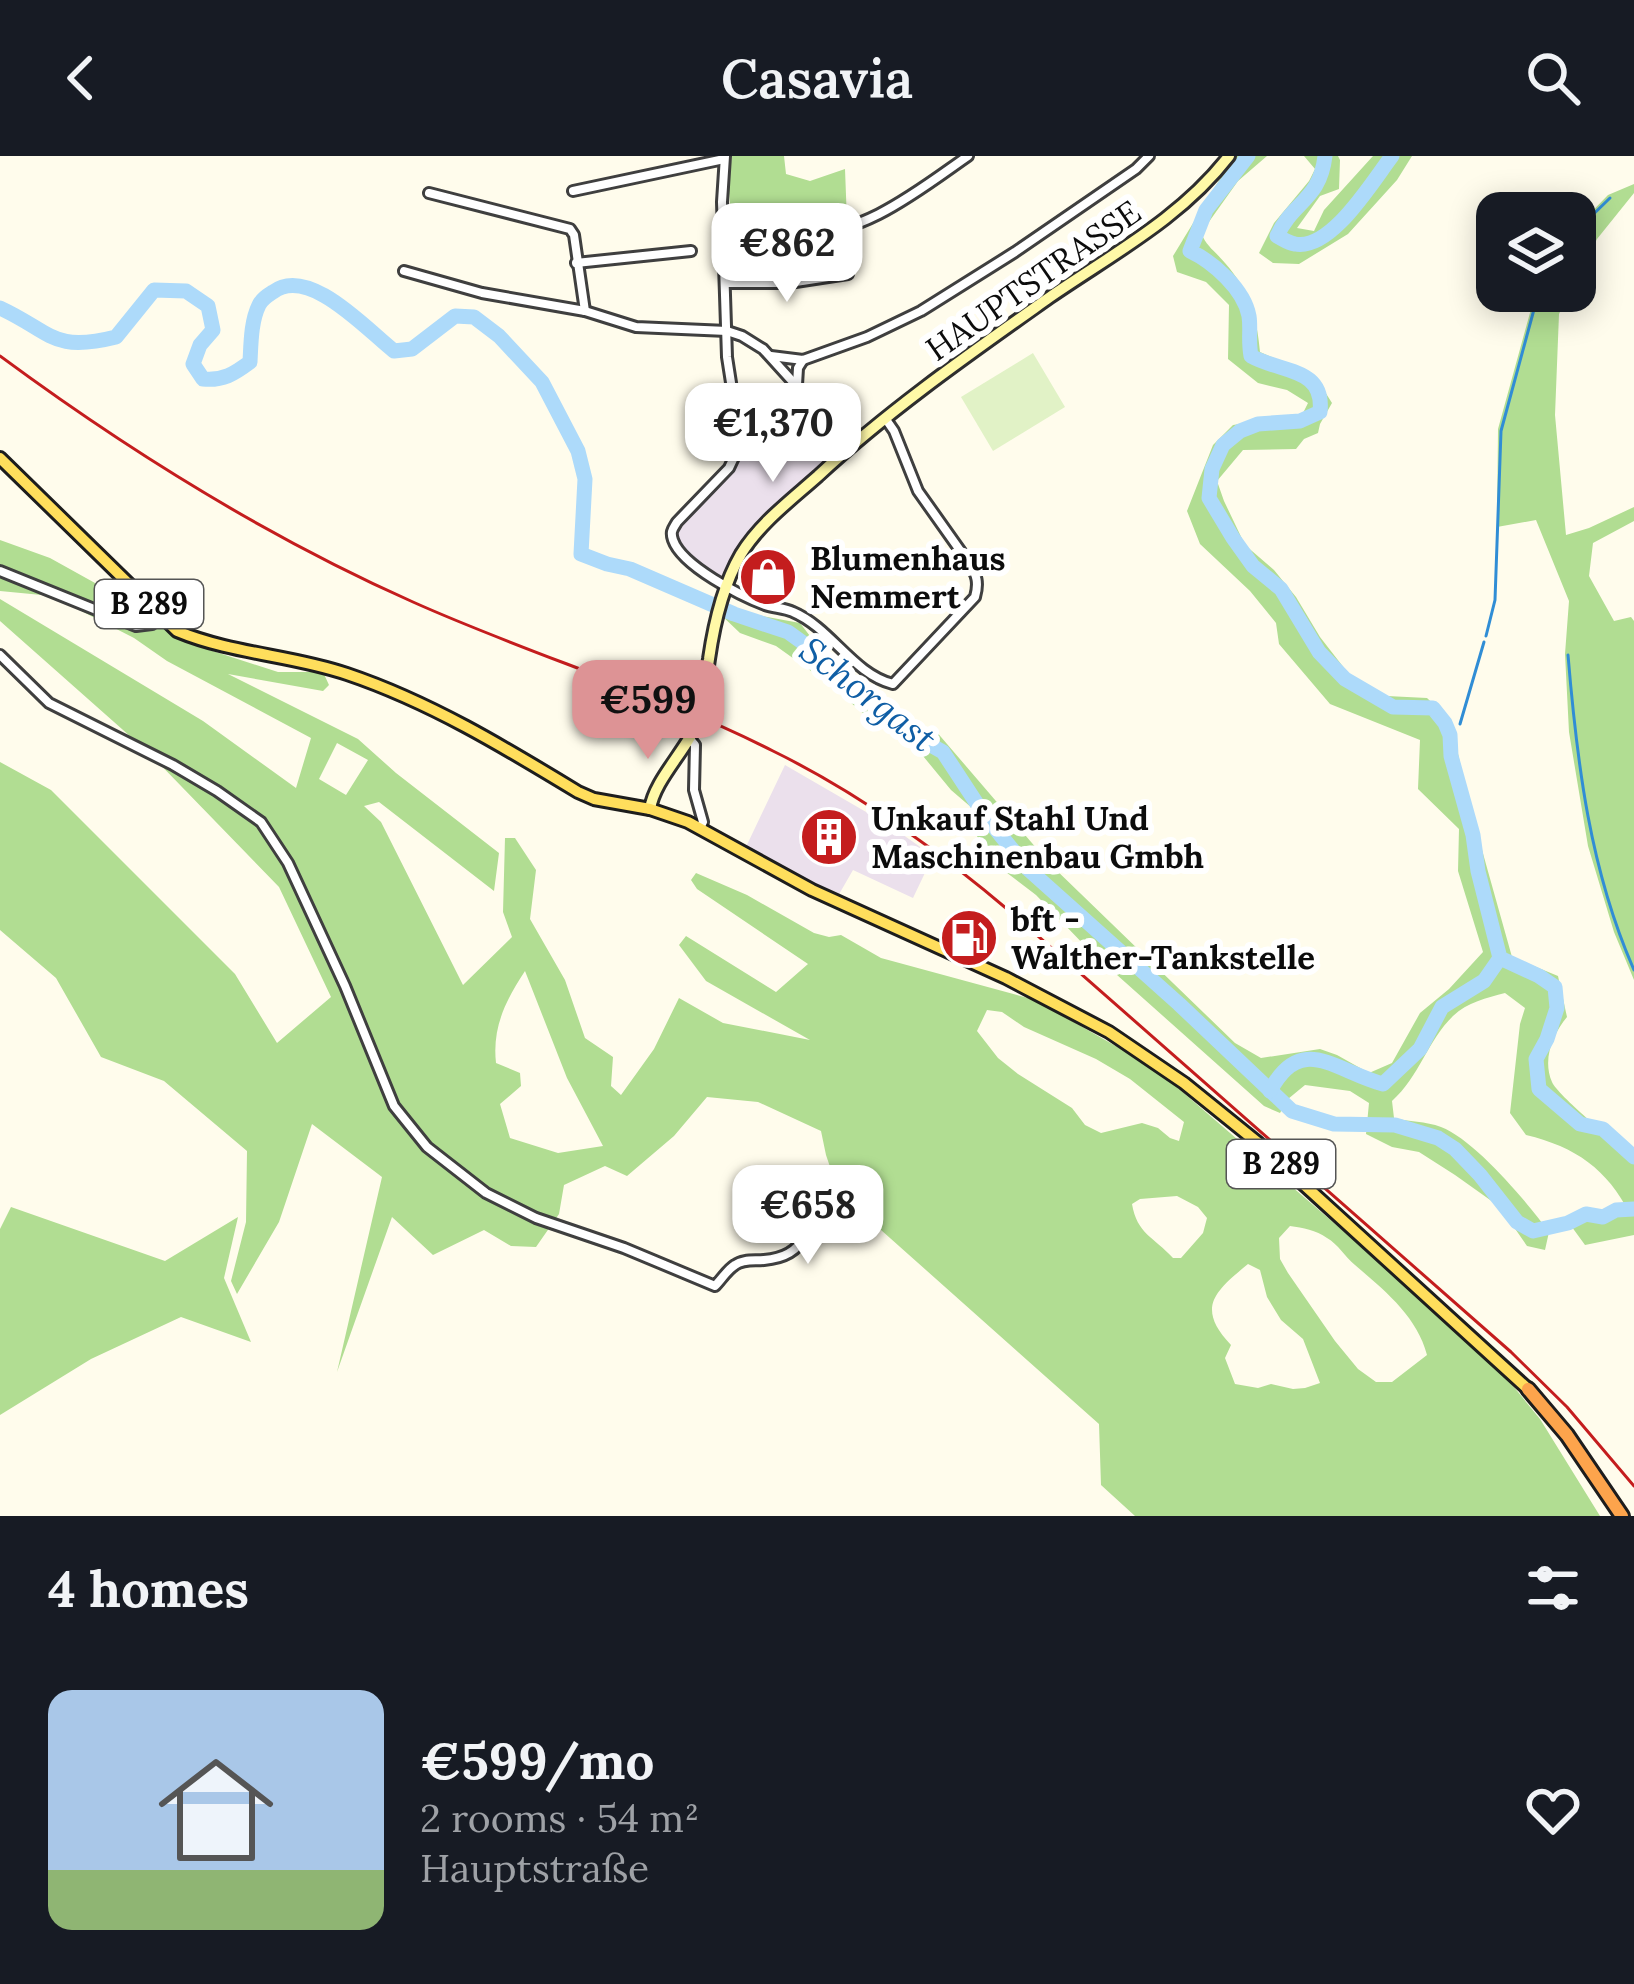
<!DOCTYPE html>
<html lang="en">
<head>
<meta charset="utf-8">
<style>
	:root { --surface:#171b24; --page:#242831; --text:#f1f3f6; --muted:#9ea1a6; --accent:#dd9395 }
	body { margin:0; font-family:Lora,serif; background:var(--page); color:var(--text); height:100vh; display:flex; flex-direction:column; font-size:45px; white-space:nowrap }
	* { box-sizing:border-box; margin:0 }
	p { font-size:39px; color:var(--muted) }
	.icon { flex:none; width:66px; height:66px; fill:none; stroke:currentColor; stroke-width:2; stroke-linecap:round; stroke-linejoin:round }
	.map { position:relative; height:1360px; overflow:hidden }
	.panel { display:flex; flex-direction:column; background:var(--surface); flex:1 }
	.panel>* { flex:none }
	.tools { position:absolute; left:1476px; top:36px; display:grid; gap:24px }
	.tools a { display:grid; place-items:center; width:120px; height:120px; border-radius:24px; background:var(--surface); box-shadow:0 6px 30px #0003; font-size:60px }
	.price { position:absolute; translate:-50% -102px; padding:0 27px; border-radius:24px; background:#fff; color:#222; font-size:39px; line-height:78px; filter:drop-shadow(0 3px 6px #0008) }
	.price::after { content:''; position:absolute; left:50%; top:72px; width:36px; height:27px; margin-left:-18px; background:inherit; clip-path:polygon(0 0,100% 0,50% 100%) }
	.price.current { background:var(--accent); color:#111 }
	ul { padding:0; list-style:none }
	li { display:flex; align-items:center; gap:36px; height:300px; padding:0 48px }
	li span { display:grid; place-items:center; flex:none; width:336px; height:240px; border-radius:24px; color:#555 }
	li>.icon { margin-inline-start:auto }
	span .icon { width:144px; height:144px; fill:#fffc; stroke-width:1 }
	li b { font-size:51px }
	h2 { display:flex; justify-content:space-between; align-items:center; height:144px; padding:0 48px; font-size:51px }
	header { display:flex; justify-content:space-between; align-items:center; height:156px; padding:0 48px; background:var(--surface); font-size:54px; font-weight:600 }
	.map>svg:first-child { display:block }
	.industrial { fill:#ebe0ec }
	.forest { fill:#b1dd92; fill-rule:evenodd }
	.pitch { fill:#e1f2c6 }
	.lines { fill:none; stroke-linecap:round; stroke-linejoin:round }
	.stream { stroke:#308dd5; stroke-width:3 }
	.river { stroke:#addafa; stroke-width:15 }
	.street-casing { stroke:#3f3f3f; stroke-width:14 }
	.secondary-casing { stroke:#2e2e2e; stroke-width:16 }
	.primary-casing { stroke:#1d1d1d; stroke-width:16 }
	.highway-casing { stroke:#1d1d1d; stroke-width:18 }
	.street { stroke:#fff; stroke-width:8 }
	.secondary { stroke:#fff9a7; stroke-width:10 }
	.primary { stroke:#ffde5c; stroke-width:10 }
	.highway { stroke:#fda44c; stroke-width:12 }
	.rail { stroke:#c41d1e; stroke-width:3 }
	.labels { text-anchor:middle; stroke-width:12; stroke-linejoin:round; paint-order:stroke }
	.shield { fill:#fff; stroke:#555; stroke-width:3 }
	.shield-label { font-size:30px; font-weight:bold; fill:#0c0c0c }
	.street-label { font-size:33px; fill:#0c0c0c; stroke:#fff }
	.poi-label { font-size:33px; font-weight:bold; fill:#0c0c0c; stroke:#fff; text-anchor:start }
	.water-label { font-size:36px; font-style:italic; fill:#0f5ea5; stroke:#fff }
</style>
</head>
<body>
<header><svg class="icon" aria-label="back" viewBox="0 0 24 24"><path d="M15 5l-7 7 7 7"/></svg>Casavia<svg class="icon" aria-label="search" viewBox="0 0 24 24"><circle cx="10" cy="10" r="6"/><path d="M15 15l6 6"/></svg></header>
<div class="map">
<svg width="1634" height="1360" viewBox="0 0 1634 1360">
	<rect width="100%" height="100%" fill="#fffcec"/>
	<g class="industrial">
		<path d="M817 258 839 281V295L768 361 724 426 687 399 677 386 675 377 678 368 763 276Z"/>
		<path d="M785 609 892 671 933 700 913 742 853 714 838 740 745 693Z"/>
	</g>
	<g class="forest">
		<path d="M732 0H784L786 18 810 25 845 13 848 92 797 100 758 91H734L728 25Z"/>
		<path d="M1234 0H1267L1238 25 1201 77C1207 91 1215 95 1225 107 1249 134 1257 161 1260 196L1315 220 1332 247 1320 268 1318 277 1304 283 1296 293 1243 294 1217 325 1224 345 1245 389 1274 414 1296 441 1320 481 1348 517 1387 540 1427 542 1451 565 1468 644 1512 801 1558 820 1567 861C1553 878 1542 903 1552 926 1558 940 1615 985 1631 1002L1634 1008V1079L1585 1089 1569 1067 1630 1058C1607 1013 1576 991 1526 979L1510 957 1520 868 1525 852 1505 837C1487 842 1467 846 1453 860 1428 884 1419 921 1392 945L1394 962C1408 966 1426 965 1441 971 1475 984 1527 1046 1549 1076L1545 1094 1527 1090 1500 1051 1455 1019 1419 996 1392 991 1366 978 1369 947 1350 935 1305 929 1288 943 1280 957 1264 950 1089 794 1036 739 994 707 975 677 972 652 951 634 923 600 866 560 832 530 776 490 740 477 720 458 723 447 735 455 800 467 823 497 853 522 863 536 895 563 935 574 1050 708 1235 887 1261 902 1320 893 1337 899 1369 917 1392 907 1420 857 1449 833 1483 796 1458 715 1459 673 1418 633 1420 584 1330 548 1279 488 1276 467 1250 435 1200 388 1187 355 1213 289 1233 269 1302 259 1308 247 1287 234 1258 227 1228 203 1229 149 1206 126 1177 116 1173 100Z"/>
		<path d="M1304 0H1338L1340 4 1339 33 1320 40 1297 72 1314 75 1324 54 1373 0H1412L1397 24 1348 78 1299 108 1273 107 1259 97 1274 67 1309 25 1315 13Z"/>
		<path d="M1634 28V37L1597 83 1575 125V73L1608 39Z"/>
		<path d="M1536 135H1570L1559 158 1555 259 1566 379 1589 372 1634 351V365L1593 387 1589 420 1614 465 1631 461 1634 465V824L1614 776 1588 690 1569 576 1565 498 1569 445 1536 364 1497 371 1498 273Z"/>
		<path d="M0 384 50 402 122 442 185 486 278 516H323L329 529 323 535 228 518 358 583 396 617 499 697 494 735 379 646 364 650 381 666 463 829 512 781 503 756 505 682H515L536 714 530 763 565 824 585 882 613 901 611 930 621 939 654 893 679 842 723 867 810 884 706 825 679 789 686 780 776 836 808 808 697 733 691 724 696 717 747 739 814 777 829 781 841 779 881 802 1035 844 1156 913 1386 1112 1509 1225 1540 1263 1600 1360H1135L1101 1329 1099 1268 872 1066 846 1058 826 999 821 975 758 946 707 941 674 980 627 1020 605 1010 564 1029 559 1058 536 1091 511 1090 484 1074 433 1099 392 1061 337 1216 382 1021 312 968 279 1066 237 1138 231 1125 246 1066 247 995 164 925 101 901 56 822 0 774V606L51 634 235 818 277 887 331 841 279 731 149 597 0 465V443L203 565 296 632 311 582 167 505 134 482 52 440 0 435ZM337 587 368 604 346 639 319 623ZM525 815 567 922 603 990 558 997 510 982 500 948 521 930 520 917 496 907C492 871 506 844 525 815ZM987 854 1002 856 1024 871 1096 903 1130 923 1184 966 1179 985 1170 982 1158 972 1142 967 1101 977 1085 969 1072 952 1018 918 998 902 977 875ZM1177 1040 1198 1051 1207 1062 1203 1077 1181 1102H1173C1154 1081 1137 1078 1132 1048L1140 1043ZM1290 1070C1303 1072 1316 1074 1327 1082 1338 1088 1345 1101 1355 1109 1384 1134 1417 1160 1427 1199L1392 1226H1376L1358 1213 1335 1185 1288 1117 1280 1103 1279 1082ZM1248 1108 1260 1114 1267 1141 1281 1164 1303 1183 1320 1227 1305 1232 1293 1233 1271 1228 1258 1232 1235 1228 1225 1202 1231 1189C1196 1152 1214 1136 1248 1108Z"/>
		<path d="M11 1051 165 1105 238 1061 224 1122 251 1186 181 1161 91 1203 0 1259V1073Z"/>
	</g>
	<path class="pitch" d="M1033 197 1065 251 993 295 961 241Z"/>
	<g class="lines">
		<g class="stream">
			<path d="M1575 76 1610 42"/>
			<path d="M1486 480 1495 444 1501 275 1539 135"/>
			<path d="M1568 499C1577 607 1590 714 1634 814"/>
			<path d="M1460 568 1484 486"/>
		</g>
		<g class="river">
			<path d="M1248 0 1206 54 1190 95C1213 106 1244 133 1249 160 1251 173 1248 184 1251 200 1281 217 1325 211 1320 256L1300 265 1258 268 1240 275 1223 289 1212 313 1209 342 1233 382 1253 410 1281 433 1319 496 1345 523 1393 551 1433 552 1445 567 1450 579 1451 600 1473 679 1478 715 1500 802 1539 820 1555 831 1557 852 1547 883 1536 903 1539 933 1580 968 1603 973 1634 1001"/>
			<path d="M1325 0C1320 44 1293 45 1277 80 1283 83 1288 87 1295 88 1331 95 1372 26 1392 0"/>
			<path d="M0 152C52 176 52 197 116 181L154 134 186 135 208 150 213 174 200 189 193 208 203 223C223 225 234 218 250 206 251 187 251 165 259 149 262 143 267 140 273 136 309 109 367 174 394 195L412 193 455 160 474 161 499 180 542 226 578 295 585 323 581 398 607 408 630 413 734 458 788 476 813 494 897 570 943 596 985 660 1028 713 1179 848 1292 955 1334 968 1395 969 1438 982 1455 993 1480 1019 1517 1066 1533 1075 1568 1067 1586 1058 1603 1061 1616 1054 1634 1053"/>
			<path d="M1270 935C1301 876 1335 915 1383 928L1420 893 1442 851 1484 825 1500 802"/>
		</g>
		<defs>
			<g id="street">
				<path d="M725 0 722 46 727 201 739 278 736 297 729 312 677 366C673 373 670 375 673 384 682 410 741 440 765 449 774 452 785 452 793 456 831 472 853 518 893 528L975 441C979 427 977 419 969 407L918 335 894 275 885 262"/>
				<path d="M573 35 724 3"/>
				<path d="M429 37 570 73 574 79 585 155"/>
				<path d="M724 63C749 67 774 76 799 78 862 81 919 34 968 0"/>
				<path d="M576 107 691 95"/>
				<path d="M404 115 482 137 585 155 636 171 727 175 742 180 763 193 851 290"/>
				<path d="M725 127H789L848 118"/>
				<path d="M771 200 803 204 867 181 921 155 1015 96 1136 13 1149 0"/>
				<path d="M797 229 798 212 803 204"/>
				<path d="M0 415 136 470 152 468 161 460"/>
				<path d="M0 499 49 547 173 609 217 635 261 666 288 707 345 830 394 950 427 991 486 1037 536 1062 624 1092 715 1130C721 1124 727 1114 735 1109 743 1103 754 1105 764 1104 809 1100 811 1070 806 1032"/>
				<path d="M690 583 695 589 694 634 703 666 700 672"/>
			</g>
			<path id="secondary" d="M650 653C655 621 691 591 701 557 707 540 706 521 709 503 714 468 723 429 741 398 760 367 791 344 818 320 889 254 971 197 1050 141 1114 97 1181 62 1229 0"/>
			<path id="primary" d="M0 302 177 475C232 498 292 499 347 518 430 546 504 591 578 636L594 643 650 653 688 666 812 734 1006 822 1109 876 1184 927 1257 986 1528 1233"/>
			<path id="highway" d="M1528 1233 1567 1279 1622 1360"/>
		</defs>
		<use href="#street" class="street-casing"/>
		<use href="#secondary" class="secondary-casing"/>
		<use href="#primary" class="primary-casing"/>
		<use href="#highway" class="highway-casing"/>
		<use href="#street" class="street"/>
		<use href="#secondary" class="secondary"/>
		<use href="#primary" class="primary"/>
		<use href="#highway" class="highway"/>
		<path class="rail" d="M0 200C130 296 265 380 413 446 531 499 657 536 773 595 861 638 939 695 1013 758L1511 1196 1567 1251 1634 1330"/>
	</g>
	<defs>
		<symbol id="shop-disc" viewBox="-11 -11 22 22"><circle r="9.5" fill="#c41d1e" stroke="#fff"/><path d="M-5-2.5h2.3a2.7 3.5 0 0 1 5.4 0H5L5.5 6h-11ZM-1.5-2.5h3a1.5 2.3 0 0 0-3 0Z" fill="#fff"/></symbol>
		<symbol id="building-disc" viewBox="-11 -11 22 22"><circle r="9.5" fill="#c41d1e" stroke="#fff"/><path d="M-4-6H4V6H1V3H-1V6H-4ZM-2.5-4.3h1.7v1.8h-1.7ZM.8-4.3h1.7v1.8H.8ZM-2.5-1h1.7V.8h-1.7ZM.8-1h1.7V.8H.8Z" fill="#fff"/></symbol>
		<symbol id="fuel-disc" viewBox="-11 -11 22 22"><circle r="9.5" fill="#c41d1e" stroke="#fff"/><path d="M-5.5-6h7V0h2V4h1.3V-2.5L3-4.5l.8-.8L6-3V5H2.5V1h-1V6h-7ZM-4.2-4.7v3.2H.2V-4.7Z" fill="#fff"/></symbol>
	</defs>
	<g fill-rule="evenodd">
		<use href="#shop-disc" x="735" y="388" width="66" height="66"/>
		<use href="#building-disc" x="796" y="648" width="66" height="66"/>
		<use href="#fuel-disc" x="936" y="749" width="66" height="66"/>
	</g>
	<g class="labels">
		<g class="shield">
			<rect x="95" y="424" width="108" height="48" rx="9"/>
			<rect x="1227" y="984" width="108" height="48" rx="9"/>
		</g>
		<g class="shield-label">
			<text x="149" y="458">B 289</text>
			<text x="1281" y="1018">B 289</text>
		</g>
		<g class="street-label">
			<text transform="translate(1033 124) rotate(-35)" y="12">HAUPTSTRASSE</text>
		</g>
		<g class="poi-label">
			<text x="810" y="414">Blumenhaus<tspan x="810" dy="38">Nemmert</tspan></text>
			<text x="871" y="674">Unkauf Stahl Und<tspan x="871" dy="38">Maschinenbau Gmbh</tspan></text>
			<text x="1011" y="775">bft -<tspan x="1011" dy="38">Walther-Tankstelle</tspan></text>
		</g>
		<g class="water-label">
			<text transform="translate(868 538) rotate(38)" y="13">Schorgast</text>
		</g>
	</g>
</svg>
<div class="tools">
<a><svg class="icon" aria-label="layers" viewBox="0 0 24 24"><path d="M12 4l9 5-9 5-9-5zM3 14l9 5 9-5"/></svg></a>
</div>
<b class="price" style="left:787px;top:149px">€862</b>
<b class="price" style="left:773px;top:329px">€1,370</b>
<b class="price current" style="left:648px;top:606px">€599</b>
<b class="price" style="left:808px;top:1111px">€658</b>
</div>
<section class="panel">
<h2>4 homes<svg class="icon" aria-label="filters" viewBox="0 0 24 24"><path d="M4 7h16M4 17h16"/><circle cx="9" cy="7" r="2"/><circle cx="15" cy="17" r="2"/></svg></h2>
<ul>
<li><span style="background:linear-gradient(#a9c7e8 75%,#8fb573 0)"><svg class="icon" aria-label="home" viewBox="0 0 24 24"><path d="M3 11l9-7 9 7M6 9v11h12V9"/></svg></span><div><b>€599/mo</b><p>2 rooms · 54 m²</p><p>Hauptstraße</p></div><svg class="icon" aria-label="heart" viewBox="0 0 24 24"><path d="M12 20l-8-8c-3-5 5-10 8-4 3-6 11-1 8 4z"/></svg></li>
</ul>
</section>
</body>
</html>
